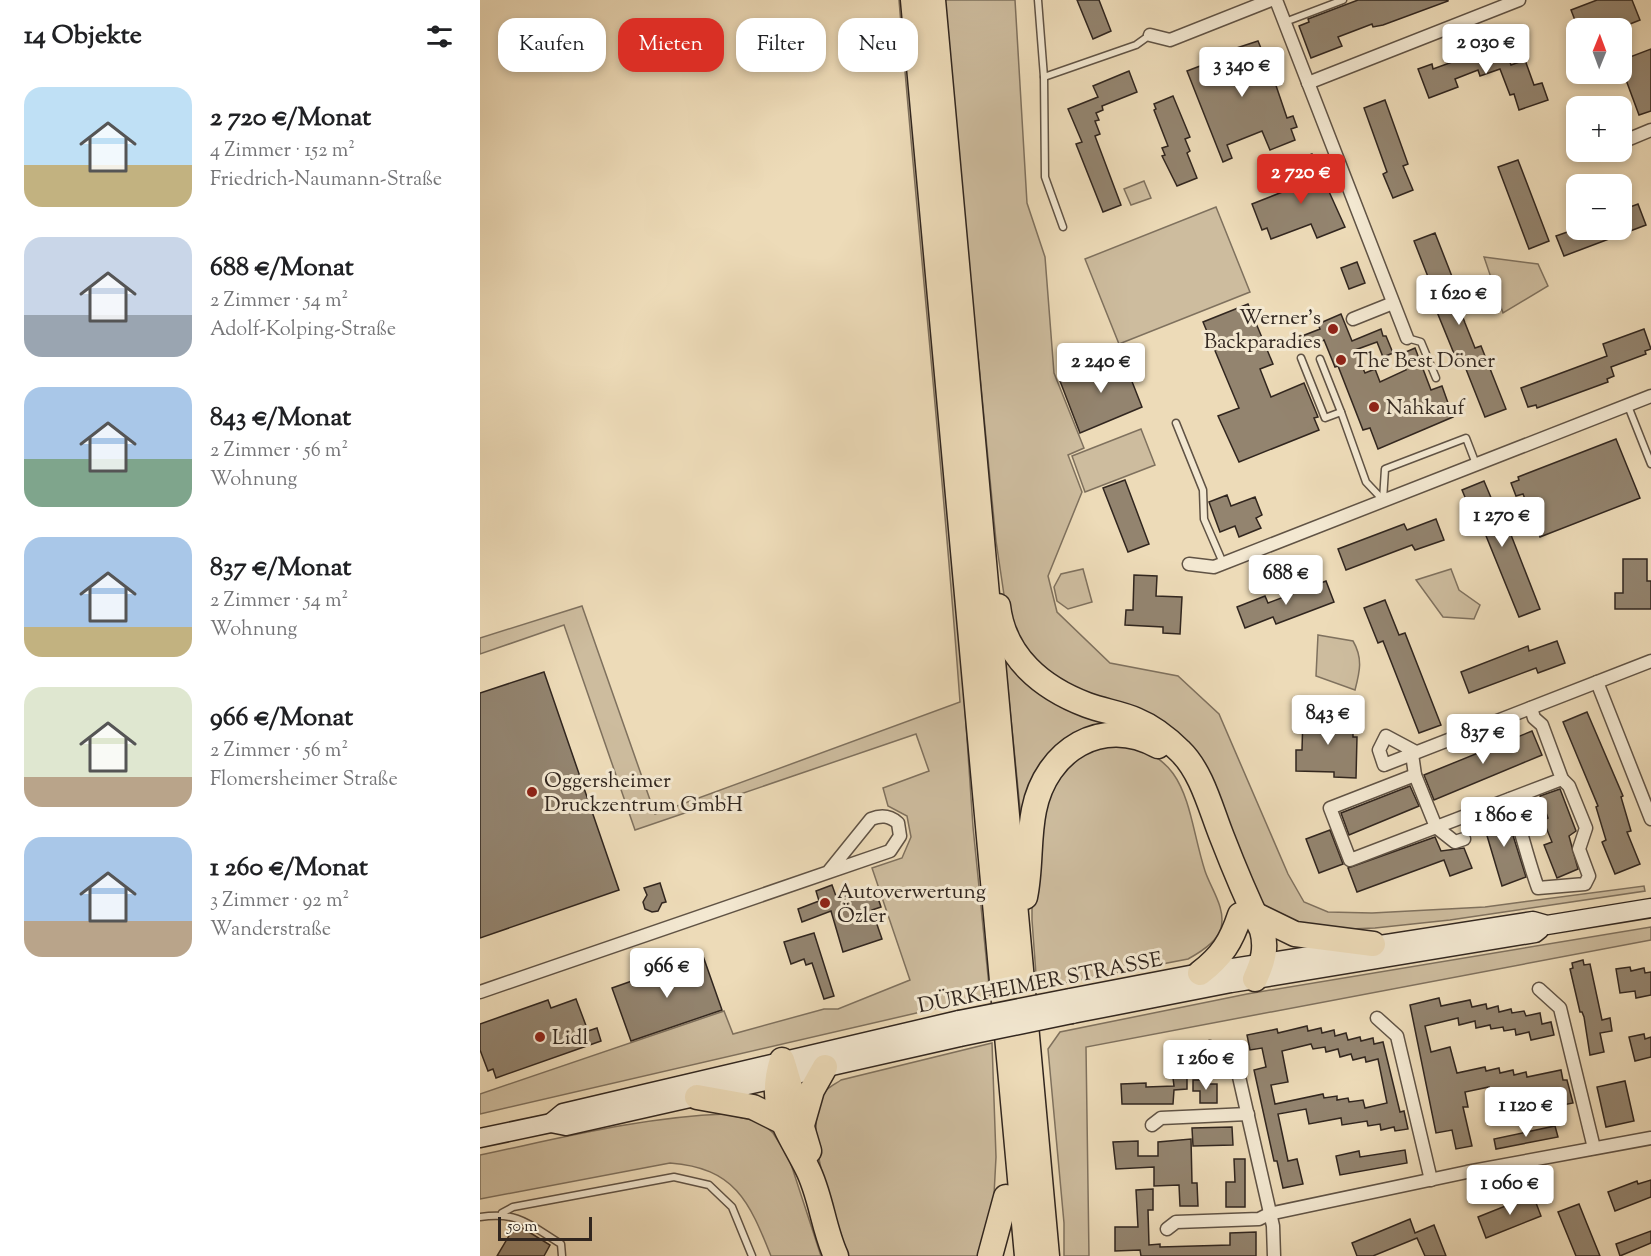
<!DOCTYPE html>
<html lang="de">
<head>
<meta charset="utf-8">
<style>
	:root { --surface:#fff; --page:#f6f6f6; --text:#202124; --muted:#757577; --accent:#d93025 }
	body { margin:0; font-family:"Sorts Mill Goudy",serif; background:var(--page); color:var(--text); height:100vh; display:flex; flex-direction:column; font-size:22px; white-space:nowrap }
	* { box-sizing:border-box; margin:0 }
	p { font-size:20px; color:var(--muted) }
	.icon { flex:none; width:33px; height:33px; fill:none; stroke:currentColor; stroke-width:2; stroke-linecap:round; stroke-linejoin:round }
	.map { position:relative; flex:1; overflow:hidden }
	.panel { display:flex; flex-direction:column; background:var(--surface); width:480px }
	.panel>* { flex:none }
	.hud { position:absolute; left:18px; top:18px; width:570px; height:54px; display:flex; gap:12px }
	.needle { width:39px; rotate:1deg }
	.buttons { position:absolute; left:1086px; top:18px; display:grid; gap:12px }
	.buttons a { display:grid; place-items:center; width:66px; height:66px; border-radius:12px; background:var(--surface); box-shadow:0 3px 9px #0003; font-size:30px }
	.scale { position:absolute; left:18px; bottom:15px; width:94px; box-sizing:border-box; padding-left:6px; border:3px solid #31261f; border-top:0; font-size:16px; line-height:21px; white-space:nowrap; color:#31261f; -webkit-text-stroke:4px #f3e8d1; paint-order:stroke }
	.price { position:absolute; translate:-50% -51px; padding:0 14px; border-radius:6px; background:#fff; color:#222; font-size:20px; line-height:39px; filter:drop-shadow(0 2px 3px #0008) }
	.price::after { content:''; position:absolute; left:50%; top:36px; width:18px; height:14px; margin-left:-9px; background:inherit; clip-path:polygon(0 0,100% 0,50% 100%) }
	.price.selected { background:var(--accent); color:#fff }
	ul { padding:0; list-style:none }
	li { display:flex; align-items:center; gap:18px; height:150px; padding:0 24px }
	li span { display:grid; place-items:center; flex:none; width:168px; height:120px; border-radius:18px; color:#555 }
	li>.icon { margin-inline-start:auto }
	span .icon { width:72px; height:72px; fill:#fffc; stroke-width:1 }
	li b { font-size:26px }
	h2 { display:flex; justify-content:space-between; align-items:center; height:72px; padding:0 24px; font-size:26px }
	.pill { padding:0 21px; border-radius:18px; background:var(--surface); box-shadow:0 3px 9px #0003; font-size:21px; line-height:54px }
	.pill.selected { background:var(--accent); color:#fff }
	main { display:flex; flex:1; min-height:0 }
	.map>svg:first-child { display:block }
	.green { fill:#cdbc9e; stroke:#7f715e; stroke-width:1.5 }
	.building { fill:#93846f; stroke:#31261f; stroke-width:1.5; fill-rule:evenodd }
	.lines { fill:none; stroke-linecap:round; stroke-linejoin:round }
	.lane-casing { stroke:#605345; stroke-width:9 }
	.street-casing { stroke:#605345; stroke-width:15 }
	.secondary-casing { stroke:#31261f; stroke-width:21 }
	.highway-casing { stroke:#31261f; stroke-width:27 }
	.lane { stroke:#f3e8d1; stroke-width:6 }
	.street { stroke:#f3e8d1; stroke-width:12 }
	.secondary { stroke:#f3e8d1; stroke-width:18 }
	.highway { stroke:#eddbb8; stroke-width:24 }
	.secondary-bridge-casing { stroke:#31261f; stroke-width:21; stroke-linecap:butt }
	.secondary-bridge { stroke:#f3e8d1; stroke-width:18 }
	.poi-dot { fill:#8f2418; stroke:#f3e8d1; stroke-width:2 }
	.labels { text-anchor:middle; stroke-width:6; stroke-linejoin:round; paint-order:stroke }
	.poi-label { font-size:21px; fill:#31261f; stroke:#f3e8d1; text-anchor:start }
	.street-label { font-size:21px; fill:#31261f; stroke:#f3e8d1 }
</style>
</head>
<body>
<main>
<section class="panel">
<h2>14 Objekte<svg class="icon" aria-label="filters" viewBox="0 0 24 24"><path d="M4 7h16M4 17h16"/><circle cx="9" cy="7" r="2"/><circle cx="15" cy="17" r="2"/></svg></h2>
<ul>
<li><span style="background:linear-gradient(#bfe0f5 65%,#c2b280 0)"><svg class="icon" aria-label="home" viewBox="0 0 24 24"><path d="M3 11l9-7 9 7M6 9v11h12V9"/></svg></span><div><b>2 720 €/Monat</b><p>4 Zimmer · 152 m²</p><p>Friedrich-Naumann-Straße</p></div></li>
<li><span style="background:linear-gradient(#c9d6e8 65%,#9aa5b1 0)"><svg class="icon" aria-label="home" viewBox="0 0 24 24"><path d="M3 11l9-7 9 7M6 9v11h12V9"/></svg></span><div><b>688 €/Monat</b><p>2 Zimmer · 54 m²</p><p>Adolf-Kolping-Straße</p></div></li>
<li><span style="background:linear-gradient(#a9c7e8 60%,#7fa58c 0)"><svg class="icon" aria-label="home" viewBox="0 0 24 24"><path d="M3 11l9-7 9 7M6 9v11h12V9"/></svg></span><div><b>843 €/Monat</b><p>2 Zimmer · 56 m²</p><p>Wohnung</p></div></li>
<li><span style="background:linear-gradient(#a9c7e8 75%,#c2b280 0)"><svg class="icon" aria-label="home" viewBox="0 0 24 24"><path d="M3 11l9-7 9 7M6 9v11h12V9"/></svg></span><div><b>837 €/Monat</b><p>2 Zimmer · 54 m²</p><p>Wohnung</p></div></li>
<li><span style="background:linear-gradient(#dfe7d0 75%,#b9a48a 0)"><svg class="icon" aria-label="home" viewBox="0 0 24 24"><path d="M3 11l9-7 9 7M6 9v11h12V9"/></svg></span><div><b>966 €/Monat</b><p>2 Zimmer · 56 m²</p><p>Flomersheimer Straße</p></div></li>
<li><span style="background:linear-gradient(#a9c7e8 70%,#b9a48a 0)"><svg class="icon" aria-label="home" viewBox="0 0 24 24"><path d="M3 11l9-7 9 7M6 9v11h12V9"/></svg></span><div><b>1 260 €/Monat</b><p>3 Zimmer · 92 m²</p><p>Wanderstraße</p></div></li>
</ul>
</section>
<div class="map">
<svg width="1171" height="1256" viewBox="0 0 1171 1256">
	<rect width="100%" height="100%" fill="#eddbb8"/>
	<filter id="stains"><feTurbulence type="fractalNoise" baseFrequency=".00333" numOctaves="4"/><feColorMatrix values="0 0 0 0 .2 0 0 0 0 .09 0 0 0 0 .02 0 0 0 .5 -.17"/></filter>
	<radialGradient id="worn" r=".72"><stop offset=".6" stop-color="#630" stop-opacity="0"/><stop offset="1" stop-color="#630" stop-opacity=".3"/></radialGradient>
	<g class="green">
		<path d="M419 0H427L472 517 493 827 510 996 0 1114V1094L244 1011 253 1034 344 1009H358L430 980 392 868 422 858 431 837 427 816 408 806 403 788 449 771 436 734 155 830 84 625 0 654V638L102 606 175 814 480 702C463 468 438 234 419 0Z"/>
		<path d="M461 0H535L547 203 565 257 574 373 604 448 588 455 602 492 568 576 577 612 630 663 698 676 739 714 808 874 824 902 848 912 892 913 1005 907 1164 886 1165 891 970 920 895 928 870 929 814 924 784 910 719 771 589 692 530 635 516 541 498 355 486 283Z"/>
		<path d="M664 181 671 198 651 205 644 189Z"/>
		<path d="M736 207 770 292 639 344 605 259Z"/>
		<path d="M1004 257 1058 264 1068 286 1023 313Z"/>
		<path d="M661 429 675 465 605 492 592 456Z"/>
		<path d="M603 569 612 602 588 609 577 601 574 587 581 574Z"/>
		<path d="M971 569 979 590 1000 605 994 619 963 617 936 580Z"/>
		<path d="M838 635 873 641C883 658 880 671 875 690L836 676Z"/>
		<path d="M524 650 654 719 602 741 542 828Z"/>
		<path d="M631 745C711 748 706 812 725 871 731 889 746 908 741 928 738 941 719 953 708 959L557 988 552 920V867L570 788 588 763 609 750Z"/>
		<path d="M1171 927V940L606 1047 609 1256H584V1223L568 1049 580 1032 767 994Z"/>
		<path d="M512 1043 516 1157 513 1214 501 1256H368C355 1212 324 1144 341 1098 344 1089 354 1085 361 1080Z"/>
		<path d="M245 1114 281 1122 293 1133 309 1158 341 1256H291C269 1201 255 1168 190 1163L0 1199V1155C81 1138 162 1117 245 1114Z"/>
	</g>
	<g class="building">
		<path d="M597 0H619L631 31 613 39Z"/>
		<path d="M878 0H968V1L903 25 893 27 892 24 858 37 862 46 831 58 819 26 829 22 828 19Z"/>
		<path d="M1117 0H1152L1160 20 1140 28H1098L1091 10Z"/>
		<path d="M1021 38 1031 65 1045 60 1054 85 1062 83 1068 100 1039 110 1034 94 1030 95 1020 69 1000 76 998 70 975 79 978 87 949 98 938 69 952 64 953 69 1008 49 1006 43Z"/>
		<path d="M778 41 783 53 789 50 792 60 788 62 807 118 813 116 817 127 811 129 815 140 790 150 782 131 747 145 752 158 743 162 707 71 728 63 726 58Z"/>
		<path d="M1171 49V111L1159 115 1142 69V60Z"/>
		<path d="M649 71 657 92 622 106 623 110 616 113 619 120 615 121 620 134 615 136 641 205 623 212 596 144 602 142 588 109 618 97 613 86Z"/>
		<path d="M693 96 710 137 705 139 710 151 707 153 717 178 697 186 682 156 685 155 682 148 688 146 674 110 676 109 674 104Z"/>
		<path d="M905 100 928 164 923 166 933 190 913 198 903 174 907 172 884 108Z"/>
		<path d="M832 154 865 227 837 238 831 224 791 239 787 228 782 230 772 204 820 185 811 162Z"/>
		<path d="M1038 160 1069 241 1049 249 1018 167Z"/>
		<path d="M1158 204 1166 225 1084 256 1076 236 1093 230H1142V210Z"/>
		<path d="M955 233 980 297 976 298 985 323 995 348 1001 346 1026 409 1005 417 980 354 975 356 955 307 959 305 934 241Z"/>
		<path d="M877 262 885 283 869 289 861 268Z"/>
		<path d="M768 304 793 364 780 369 791 397 824 383 838 417 834 418 839 430 759 462 738 416 759 408 723 322Z"/>
		<path d="M861 314 872 341 901 329 903 336H906L913 353 903 357 897 342 875 350 885 373 895 369 900 382 926 370 919 355 935 348 951 390 962 386 973 417 898 449 890 428 883 430 858 366 855 367 844 340 822 349 817 338 840 329 838 324Z"/>
		<path d="M1164 329 1171 349 1165 351 1166 354 1131 367 1134 376 1127 379 1128 382 1057 408 1056 405 1048 407 1041 388 1127 356 1123 344Z"/>
		<path d="M642 356 662 407 600 433 580 381Z"/>
		<path d="M1136 439 1160 498 1060 537 1043 494 1036 496 1031 483 1039 480 1038 477Z"/>
		<path d="M645 480 669 544 648 552 623 488Z"/>
		<path d="M1004 481 1020 519 1024 517 1060 609 1039 617 1002 526 998 528 982 490Z"/>
		<path d="M747 495 751 506 775 497 782 515 776 518 781 528 759 537 755 526 740 532 729 502Z"/>
		<path d="M956 519 964 540 935 550 932 545 866 570 858 549 924 524 927 530Z"/>
		<path d="M1143 559H1167V581H1171V609H1135V593H1143Z"/>
		<path d="M654 575 677 576 676 596 702 597 700 634 683 633V627L645 625 646 610H653Z"/>
		<path d="M846 581 854 602 796 624 793 617 765 628 757 607 785 596 788 603Z"/>
		<path d="M905 600 919 635 925 633 961 725 939 733 903 641 898 643 884 608Z"/>
		<path d="M1077 641 1085 663 1058 673 1056 668 989 693 981 672 1048 646 1049 651Z"/>
		<path d="M64 672 139 890 0 938V693Z"/>
		<path d="M1107 712 1143 796 1141 797 1151 831 1147 832 1160 864 1135 874 1122 842 1126 840 1116 807 1118 806 1083 722Z"/>
		<path d="M859 714H873V737H877L876 778 854 777V772L816 771V750H822L823 716 858 717Z"/>
		<path d="M1052 731 1062 755 954 800 944 775Z"/>
		<path d="M930 786 939 806 869 835 861 813Z"/>
		<path d="M1080 789 1096 831 1089 836 1098 869 1077 878 1064 845 1072 842 1063 820 1068 818 1060 796Z"/>
		<path d="M1025 810 1046 877 1022 886 1002 819Z"/>
		<path d="M850 830 863 864 839 873 826 839Z"/>
		<path d="M955 837 961 851 984 848 992 868 970 876 964 860 877 892 868 868Z"/>
		<path d="M180 883 186 902 182 903 178 911 172 912 165 909 163 902 167 895 164 888Z"/>
		<path d="M352 885 357 899 385 890 388 898 397 895 401 907 392 910 402 939 363 952 351 911 322 922 318 909 339 901 336 891Z"/>
		<path d="M334 933 354 996 344 999 332 963 326 965 324 959 311 964 304 942Z"/>
		<path d="M223 956 242 1010 151 1041 132 988Z"/>
		<path d="M1103 960 1104 965 1110 964 1122 1020 1130 1018 1132 1031 1120 1033 1124 1052 1110 1055 1104 1017 1102 1012H1100L1090 969 1093 968 1092 963Z"/>
		<path d="M1150 967 1151 971 1164 968 1165 973 1171 972V995L1156 998 1155 991 1140 993 1136 969Z"/>
		<path d="M959 998 961 1006 990 1000 992 1007 1006 1004 1007 1009 1018 1006 1019 1012 1031 1009 1032 1013 1044 1011 1046 1016 1060 1013 1062 1024 1071 1022 1074 1035 1051 1040 1049 1032 1036 1035 1035 1029 1024 1031 1023 1027 1011 1029 1010 1025 996 1028 995 1021 979 1025 978 1018 945 1026 951 1052 970 1047 977 1073 1005 1067 1006 1071 1019 1068 1020 1073 1033 1070 1034 1075 1046 1072 1047 1077 1081 1070 1083 1080H1087L1093 1103 1078 1106 1076 1099 1064 1101 1063 1097 1052 1099 1051 1094 1039 1097 1038 1093 1025 1096 1024 1091 1011 1094 1009 1087 985 1092 988 1107H983L992 1146 976 1149 972 1130 956 1133 930 1005Z"/>
		<path d="M96 999 108 1031 117 1028 121 1041 16 1078 13 1069 8 1071 0 1050V1024L68 1000 71 1008Z"/>
		<path d="M827 1026 828 1031 841 1028 842 1033 854 1030 855 1036 866 1033 868 1040 880 1037 881 1041 893 1038 894 1044 903 1042 920 1112 924 1111 928 1129 915 1131 914 1127 901 1130 900 1124 888 1126 887 1121 862 1125 861 1118 829 1124 826 1109 798 1114 808 1161 817 1159 823 1184 803 1188 797 1161H794L774 1070 786 1067 782 1048 770 1050 767 1035 797 1029 798 1033ZM831 1044 833 1049 845 1047 846 1052 858 1049 860 1057 871 1054 873 1060 885 1057 886 1062 898 1059 907 1103 885 1108 883 1100 869 1102 868 1098 857 1100V1096L844 1098 843 1094 795 1104 791 1085 808 1082 802 1051Z"/>
		<path d="M1164 1034 1165 1039 1171 1037V1057L1155 1061 1149 1037Z"/>
		<path d="M693 1078H707V1089L694 1090 693 1104H642L641 1084 666 1083V1087L694 1086Z"/>
		<path d="M713 1080H728V1084H737V1103H720V1091H713Z"/>
		<path d="M1145 1081 1154 1121 1126 1127 1117 1087Z"/>
		<path d="M1075 1126 1078 1137 1016 1149 1014 1139Z"/>
		<path d="M752 1127 753 1145 713 1146 712 1128Z"/>
		<path d="M711 1139 712 1183H717L718 1206H700L699 1185 674 1186V1167L636 1169 633 1142 658 1141V1156H678V1142Z"/>
		<path d="M925 1150 927 1163 860 1175 856 1156 879 1151 880 1157Z"/>
		<path d="M754 1159H765V1207H746V1182H755Z"/>
		<path d="M1171 1180V1197L1135 1211 1128 1192 1157 1181 1158 1184Z"/>
		<path d="M673 1189V1210H668L669 1245 680 1244V1247L750 1245V1233L776 1232V1256H661L660 1250 635 1251V1227H658L656 1190Z"/>
		<path d="M1053 1195 1061 1216 1006 1238 998 1217Z"/>
		<path d="M1099 1204 1107 1224 1120 1256H1096L1078 1212Z"/>
		<path d="M930 1219 935 1233 954 1225 966 1256H945L937 1238 893 1256H877L872 1243Z"/>
		<path d="M36 1224 70 1245 64 1256H17Z"/>
		<path d="M1171 1231V1243L1140 1256 1136 1244Z"/>
	</g>
	<g class="lines">
		<defs>
			<g id="lane">
				<path d="M558 0 564 77 656 45 670 35"/>
				<path d="M805 22 863 0"/>
				<path d="M564 77 565 177 583 227"/>
				<path d="M927 338 941 342 956 378"/>
				<path d="M821 358 845 418 861 412 886 482 903 500"/>
				<path d="M840 359 861 412"/>
				<path d="M1148 406 1171 464"/>
				<path d="M696 423 723 490 724 519 743 563"/>
				<path d="M903 500 905 469 986 438 996 464"/>
				<path d="M22 1213 33 1207 194 1177 229 1185 252 1207 272 1256"/>
				<path d="M0 1217C38 1211 50 1225 81 1244L82 1256"/>
			</g>
			<g id="street">
				<path d="M796 0 927 338"/>
				<path d="M670 35 690 40 791 0"/>
				<path d="M828 83 1039 0"/>
				<path d="M1142 142 1171 130"/>
				<path d="M873 319 913 303"/>
				<path d="M709 564 734 567 1171 396"/>
				<path d="M1117 682 1171 819"/>
				<path d="M936 752 906 736 899 750 904 765 1171 661"/>
				<path d="M932 754 935 775 956 827 975 842 984 839"/>
				<path d="M935 775 850 808 870 860 1082 779 1062 725 1054 718 1051 708"/>
				<path d="M1030 799C1041 828 1047 858 1058 888L1105 884 1109 876 1099 849 1106 828 1089 786 1082 779"/>
				<path d="M1059 989 1080 1008 1114 1148"/>
				<path d="M0 992 410 851 420 836 418 823C409 815 401 815 391 819L349 871"/>
				<path d="M897 1018 917 1036 951 1180"/>
				<path d="M730 1047 757 1068 793 1226 794 1256"/>
				<path d="M672 1125 681 1118 768 1114"/>
				<path d="M687 1229 696 1222 779 1219 789 1214 987 1172 1171 1138"/>
			</g>
			<g id="secondary">
				<path d="M590 998 720 973 1053 921 1067 925 1171 908"/>
				<path d="M592 1014 751 983 1055 933 1060 929"/>
				<path d="M71 1123 83 1113 479 1020"/>
				<path d="M0 1138 71 1123 86 1126 480 1037"/>
			</g>
			<g id="highway">
				<path d="M433 0 547 1256"/>
				<path d="M453 0 567 1256"/>
				<path d="M518 606C524 657 562 688 607 705 623 711 640 713 656 720 673 727 687 738 700 751 722 772 731 810 742 837 754 868 767 899 782 930 787 948 783 962 775 979"/>
				<path d="M545 897C551 869 548 839 554 810 566 750 622 715 678 746"/>
				<path d="M774 914 815 934 893 944"/>
				<path d="M720 973C742 956 751 942 760 915"/>
				<path d="M302 1060C287 1107 307 1128 327 1168 341 1195 343 1228 356 1256"/>
				<path d="M303 1063 329 1151"/>
				<path d="M217 1097 273 1107 303 1122"/>
				<path d="M322 1125 332 1090 345 1067"/>
				<path d="M510 1256 526 1197"/>
			</g>
		</defs>
		<use href="#lane" class="lane-casing"/>
		<use href="#street" class="street-casing"/>
		<use href="#secondary" class="secondary-casing"/>
		<use href="#highway" class="highway-casing"/>
		<use href="#lane" class="lane"/>
		<use href="#street" class="street"/>
		<use href="#secondary" class="secondary"/>
		<use href="#highway" class="highway"/>
		<defs>
			<g id="secondary-bridge">
				<path d="M479 1020 590 998"/>
				<path d="M480 1037 592 1014"/>
			</g>
		</defs>
		<use href="#secondary-bridge" class="secondary-bridge-casing"/>
		<use href="#secondary-bridge" class="secondary-bridge"/>
	</g>
	<g class="poi-dot">
		<circle cx="853" cy="329" r="6"/>
		<circle cx="861" cy="360" r="6"/>
		<circle cx="894" cy="407" r="6"/>
		<circle cx="52" cy="792" r="6"/>
		<circle cx="345" cy="903" r="6"/>
		<circle cx="60" cy="1037" r="6"/>
	</g>
	<g class="labels">
		<g class="poi-label">
			<text x="841" y="324" text-anchor="end">Werner's<tspan x="841" dy="24">Backparadies</tspan></text>
			<text x="873" y="367">The Best Döner</text>
			<text x="906" y="414">Nahkauf</text>
			<text x="64" y="787">Oggersheimer<tspan x="64" dy="24">Druckzentrum GmbH</tspan></text>
			<text x="357" y="898">Autoverwertung<tspan x="357" dy="24">Özler</tspan></text>
			<text x="72" y="1044">Lidl</text>
		</g>
		<g class="street-label">
			<text transform="translate(560 982) rotate(-11)" y="7">DÜRKHEIMER STRASSE</text>
		</g>
	</g>
	<rect width="100%" height="100%" filter="url(#stains)"/>
	<rect width="100%" height="100%" fill="url(#worn)"/>
</svg>
<div class="buttons">
<a><svg class="needle" viewBox="-14 -14 28 28"><path d="M0-13l5 13h-10z" fill="#e53935"/><path d="M0 13l5-13h-10z" fill="#757577"/></svg></a>
<a>+</a>
<a>−</a>
</div>
<div class="scale">50 m</div>
<b class="price" style="left:1006px;top:75px">2 030 €</b>
<b class="price" style="left:762px;top:98px">3 340 €</b>
<b class="price selected" style="left:821px;top:205px">2 720 €</b>
<b class="price" style="left:979px;top:326px">1 620 €</b>
<b class="price" style="left:621px;top:394px">2 240 €</b>
<b class="price" style="left:1022px;top:548px">1 270 €</b>
<b class="price" style="left:806px;top:606px">688 €</b>
<b class="price" style="left:848px;top:746px">843 €</b>
<b class="price" style="left:1003px;top:765px">837 €</b>
<b class="price" style="left:1024px;top:848px">1 860 €</b>
<b class="price" style="left:187px;top:999px">966 €</b>
<b class="price" style="left:726px;top:1091px">1 260 €</b>
<b class="price" style="left:1046px;top:1138px">1 120 €</b>
<b class="price" style="left:1030px;top:1216px">1 060 €</b>
<div class="hud">
<a class="pill">Kaufen</a>
<a class="pill selected">Mieten</a>
<a class="pill">Filter</a>
<a class="pill">Neu</a>
</div>
</div>
</main>
</body>
</html>
